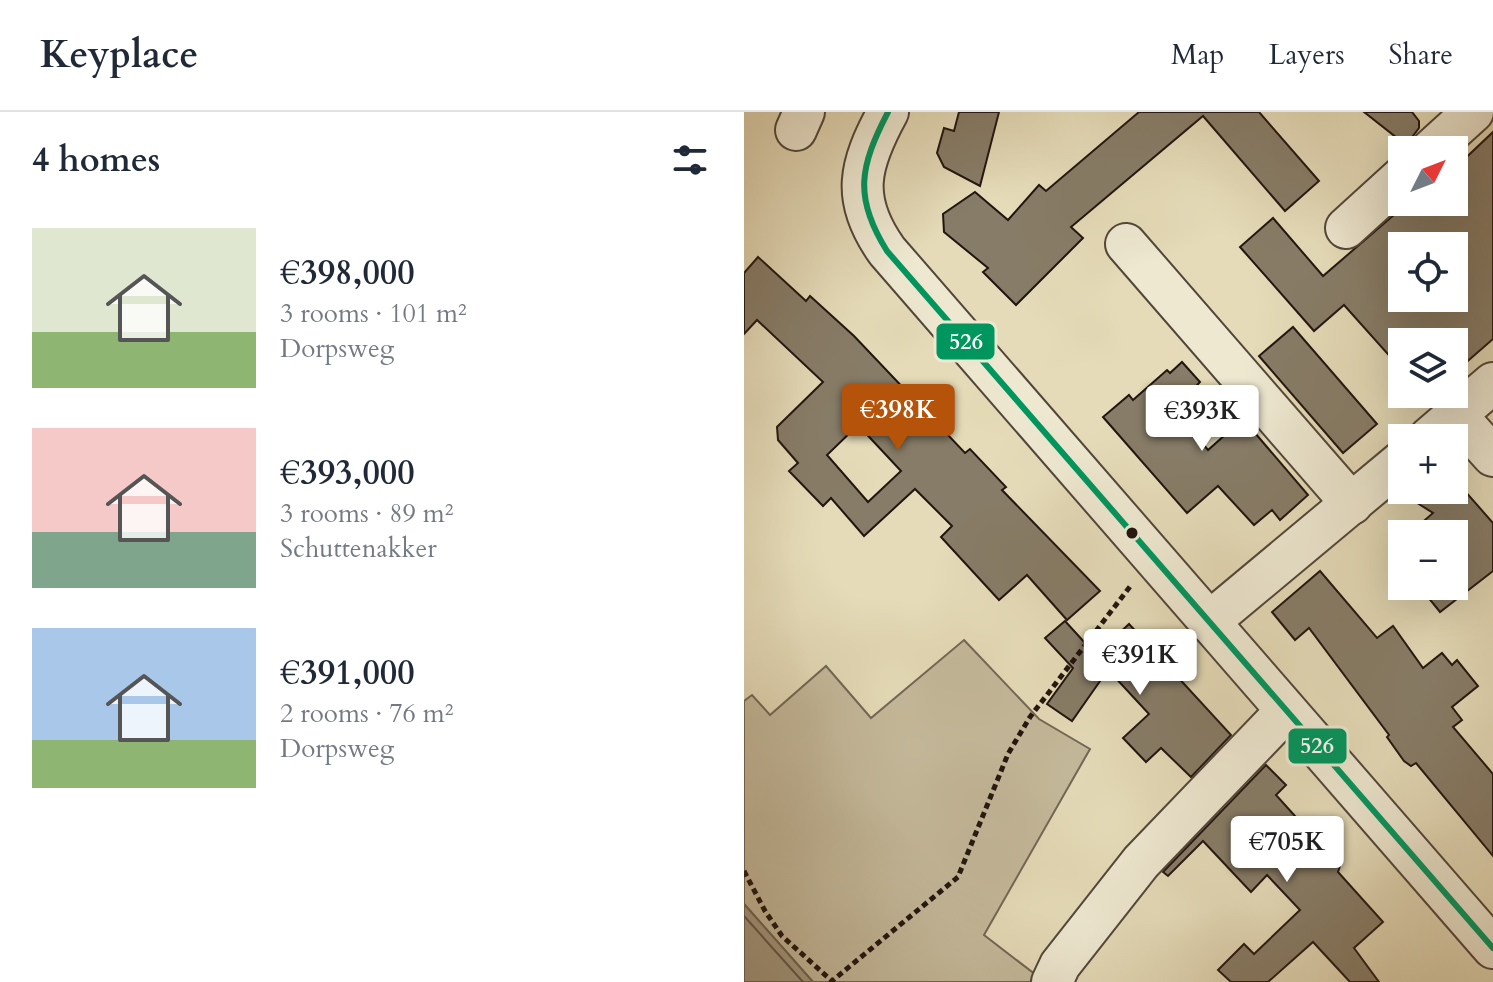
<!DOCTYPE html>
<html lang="en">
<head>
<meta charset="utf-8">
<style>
	:root { --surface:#fff; --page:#f6f6f7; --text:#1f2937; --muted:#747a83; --line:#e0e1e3; --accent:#b45309 }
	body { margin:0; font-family:Cardo,serif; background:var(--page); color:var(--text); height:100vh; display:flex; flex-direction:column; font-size:30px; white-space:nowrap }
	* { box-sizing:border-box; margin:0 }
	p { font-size:26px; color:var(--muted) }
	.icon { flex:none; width:44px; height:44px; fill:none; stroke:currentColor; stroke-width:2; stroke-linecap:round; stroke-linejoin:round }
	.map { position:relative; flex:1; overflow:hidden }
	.drawer { display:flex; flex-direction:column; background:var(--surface); width:744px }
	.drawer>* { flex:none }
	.needle { width:52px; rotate:48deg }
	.tools { position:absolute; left:644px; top:24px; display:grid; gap:16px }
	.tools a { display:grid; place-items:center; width:80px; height:80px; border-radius:0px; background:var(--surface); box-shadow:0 8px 32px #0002; font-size:40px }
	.price { position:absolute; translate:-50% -68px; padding:0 18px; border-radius:8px; background:#fff; color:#222; font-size:26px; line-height:52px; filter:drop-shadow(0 2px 4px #0008) }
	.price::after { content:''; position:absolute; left:50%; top:48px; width:24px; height:18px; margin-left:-12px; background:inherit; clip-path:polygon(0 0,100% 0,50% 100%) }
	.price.on { background:var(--accent); color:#fff }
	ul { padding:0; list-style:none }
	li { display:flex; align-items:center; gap:24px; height:200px; padding:0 32px }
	li span { display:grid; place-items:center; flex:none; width:224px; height:160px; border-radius:0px; color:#555 }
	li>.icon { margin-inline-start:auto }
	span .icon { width:96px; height:96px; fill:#fffc; stroke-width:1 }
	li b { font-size:34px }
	h2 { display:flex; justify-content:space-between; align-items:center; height:96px; padding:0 32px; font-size:34px }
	header { display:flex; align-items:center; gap:48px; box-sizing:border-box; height:112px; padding:0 40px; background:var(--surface); border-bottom:2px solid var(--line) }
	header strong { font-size:38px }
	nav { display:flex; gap:44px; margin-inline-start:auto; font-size:28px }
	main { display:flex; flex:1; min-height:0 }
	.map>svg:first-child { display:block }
	.green { fill:#c4b99b; stroke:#726756; stroke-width:2 }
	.water { fill:#a2987f; stroke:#6e6453; stroke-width:2 }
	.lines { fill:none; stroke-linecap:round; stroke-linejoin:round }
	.shore { stroke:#625648; stroke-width:2 }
	.building { fill:#877c67; stroke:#211510; stroke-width:2; fill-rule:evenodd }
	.minor-casing { stroke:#52463a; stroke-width:44 }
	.path { stroke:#211510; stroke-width:5; stroke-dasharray:6 4; stroke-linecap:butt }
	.minor { stroke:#eee8d1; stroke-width:40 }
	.bus-1-casing { stroke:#eee8d1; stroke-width:12 }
	.bus-1 { stroke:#00965e; stroke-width:6 }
	.bus-dot { fill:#211510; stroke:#eee8d1; stroke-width:3 }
	.line-badge { stroke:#eee8d1; stroke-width:3 }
	.badge-label { font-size:22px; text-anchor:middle; font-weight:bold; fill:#fff }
</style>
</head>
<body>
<header>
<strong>Keyplace</strong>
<nav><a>Map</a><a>Layers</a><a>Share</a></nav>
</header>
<main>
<section class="drawer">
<h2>4 homes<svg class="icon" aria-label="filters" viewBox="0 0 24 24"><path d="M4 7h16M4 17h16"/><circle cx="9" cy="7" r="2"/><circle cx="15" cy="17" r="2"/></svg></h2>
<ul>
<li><span style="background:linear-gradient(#dfe7d0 65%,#8fb573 0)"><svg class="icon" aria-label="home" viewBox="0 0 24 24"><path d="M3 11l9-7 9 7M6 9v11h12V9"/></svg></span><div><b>€398,000</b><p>3 rooms · 101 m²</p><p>Dorpsweg</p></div></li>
<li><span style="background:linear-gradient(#f6c9c9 65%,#7fa58c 0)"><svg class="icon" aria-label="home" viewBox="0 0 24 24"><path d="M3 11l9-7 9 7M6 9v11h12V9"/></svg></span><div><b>€393,000</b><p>3 rooms · 89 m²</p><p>Schuttenakker</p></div></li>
<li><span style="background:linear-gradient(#a9c7e8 70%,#8fb573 0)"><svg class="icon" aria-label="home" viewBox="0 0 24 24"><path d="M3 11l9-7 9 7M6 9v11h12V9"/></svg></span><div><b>€391,000</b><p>2 rooms · 76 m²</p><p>Dorpsweg</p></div></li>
</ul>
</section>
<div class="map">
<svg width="749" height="870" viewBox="0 0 749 870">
	<rect width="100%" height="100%" fill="#e5dbb8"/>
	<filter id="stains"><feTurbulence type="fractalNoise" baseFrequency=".0025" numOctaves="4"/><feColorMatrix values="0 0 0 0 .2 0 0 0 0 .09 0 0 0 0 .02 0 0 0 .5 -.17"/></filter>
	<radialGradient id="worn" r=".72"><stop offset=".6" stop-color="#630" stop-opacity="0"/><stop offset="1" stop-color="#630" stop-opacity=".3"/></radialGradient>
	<path class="green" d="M220 528 295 607 346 637 240 823 292 863 286 870H69L0 792V589L8 583 26 603 82 554 127 606Z"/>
	<path class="water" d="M0 792 69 870H0Z"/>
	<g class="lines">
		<path class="shore" d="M0 804 59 870"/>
	</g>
	<g class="building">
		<path d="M215 0H255L236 74 200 55 193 41 200 16 210 19Z"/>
		<path d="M395 0H515L575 69 541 99 459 4 327 115 339 126 272 193 239 160 244 156 200 120 199 102 231 80 264 108 295 73 302 79Z"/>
		<path d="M620 0H668L675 9V16L662 33Z"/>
		<path d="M749 20V227L710 261V230H658V258L600 193 570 219 496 135 529 106 579 164 665 90H710V57ZM658 134H710V186H658Z"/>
		<path d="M14 145 62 189 66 184 110 224 221 341 226 337 262 375 258 378 356 479 323 508 283 463 255 488 197 425 208 414 171 377 120 424 87 386 79 394 45 359 54 351 34 328 33 315 79 270 13 208 0 222V161ZM114 313 157 359 124 390 83 343Z"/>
		<path d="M549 215 633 312 599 341 515 244Z"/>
		<path d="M438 250 456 270 430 298 464 338 499 307 564 383 536 408 528 398 510 413 474 374 443 401 359 305 385 283 389 288 423 258 426 261Z"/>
		<path d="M659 378H720L749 411V459L696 500 675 474H710V422H665L689 401 656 380Z"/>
		<path d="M576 459 633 526 649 514 679 556 698 541 708 553 713 548 734 574 708 595 718 608 709 615 749 662V744L672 651 667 654 660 649 643 625 645 623 565 516 551 528 528 500Z"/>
		<path d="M321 509 352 543 385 512 487 623 447 665 417 636 402 650 379 626 405 602 368 562 365 566 361 562 328 609 303 592 329 556 301 526Z"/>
		<path d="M522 653 542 673 532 683 596 754 594 760 639 810 610 836 635 870H606L569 830 524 870H487L474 858 500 832 510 842 556 798 523 763 507 780 459 729 424 764 419 760Z"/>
	</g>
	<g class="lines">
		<defs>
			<g id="minor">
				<path d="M144 0C115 53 106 87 143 139L749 836"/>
				<path d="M52 18 60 0"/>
				<path d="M687 38 729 0"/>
				<path d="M602 116 658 65"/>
				<path d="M382 132 608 392"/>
				<path d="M712 303 749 344"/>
				<path d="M685 326 749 271"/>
				<path d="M465 510 658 349"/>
				<path d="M308 870 316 853 397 750 542 599"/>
			</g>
		</defs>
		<use href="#minor" class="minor-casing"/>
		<path class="path" d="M0 759 21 799 38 824 88 869 214 765 264 642 286 605 388 472"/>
		<use href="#minor" class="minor"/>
		<defs>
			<path id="bus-1" d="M144 0C116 54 109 85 143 139L749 836"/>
		</defs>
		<use href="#bus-1" class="bus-1-casing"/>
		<use href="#bus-1" class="bus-1"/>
	</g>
	<circle class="bus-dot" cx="388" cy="421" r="7"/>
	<g class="line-badge">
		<rect x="191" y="210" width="61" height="39" rx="8" fill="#00965e"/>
		<rect x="543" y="615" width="61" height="38" rx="8" fill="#00965e"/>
	</g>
	<g class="badge-label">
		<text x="222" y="237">526</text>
		<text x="573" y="641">526</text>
	</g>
	<rect width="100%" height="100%" filter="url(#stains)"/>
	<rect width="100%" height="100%" fill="url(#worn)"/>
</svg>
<div class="tools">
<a><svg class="needle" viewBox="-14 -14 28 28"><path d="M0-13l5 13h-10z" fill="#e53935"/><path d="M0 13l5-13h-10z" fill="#747a83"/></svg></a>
<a><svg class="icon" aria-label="locate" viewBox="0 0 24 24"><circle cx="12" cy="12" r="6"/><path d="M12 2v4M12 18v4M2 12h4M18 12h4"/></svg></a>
<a><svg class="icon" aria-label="layers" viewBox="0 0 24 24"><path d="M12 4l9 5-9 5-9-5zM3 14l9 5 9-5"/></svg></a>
<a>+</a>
<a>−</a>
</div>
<b class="price on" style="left:154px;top:340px">€398K</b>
<b class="price" style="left:458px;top:341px">€393K</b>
<b class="price" style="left:396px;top:585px">€391K</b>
<b class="price" style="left:543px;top:772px">€705K</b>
</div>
</main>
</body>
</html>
